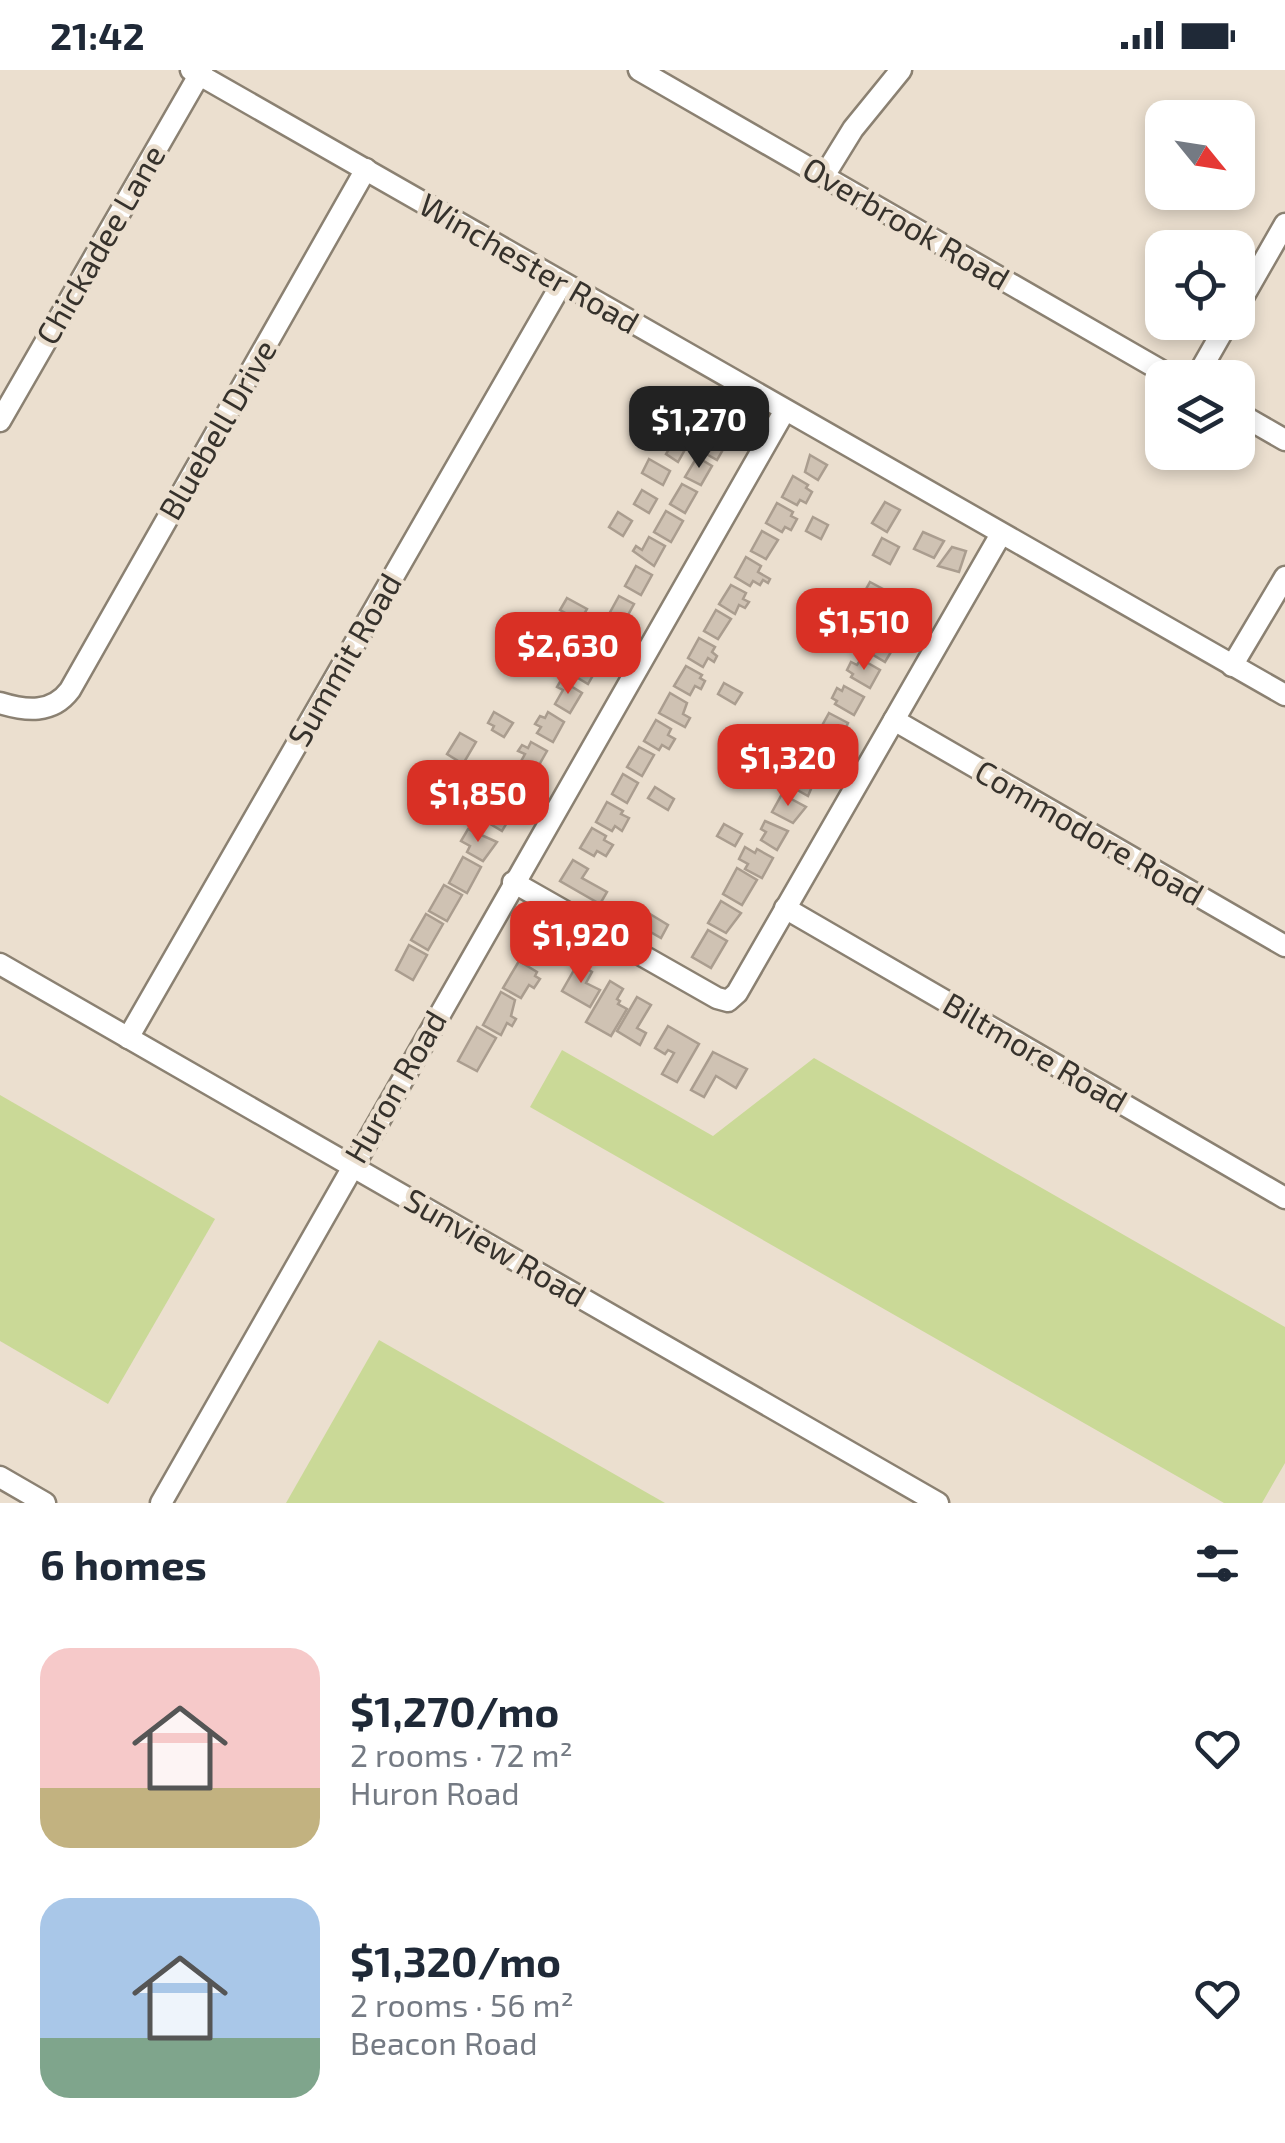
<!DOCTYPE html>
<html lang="en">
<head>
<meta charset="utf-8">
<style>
	:root { --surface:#fff; --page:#f6f6f7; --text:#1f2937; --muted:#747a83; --accent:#d93025 }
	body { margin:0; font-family:"Exo 2",sans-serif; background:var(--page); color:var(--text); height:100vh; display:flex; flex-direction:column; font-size:38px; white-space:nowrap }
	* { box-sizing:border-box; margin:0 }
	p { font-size:32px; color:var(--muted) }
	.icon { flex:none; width:55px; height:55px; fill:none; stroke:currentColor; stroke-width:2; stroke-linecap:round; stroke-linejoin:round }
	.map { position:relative; height:1433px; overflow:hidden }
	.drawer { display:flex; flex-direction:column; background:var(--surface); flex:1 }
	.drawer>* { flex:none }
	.needle { width:65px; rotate:120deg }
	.controls { position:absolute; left:1145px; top:30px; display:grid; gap:20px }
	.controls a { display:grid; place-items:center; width:110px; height:110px; border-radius:20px; background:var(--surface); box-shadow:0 5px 15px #0003; font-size:50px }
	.price { position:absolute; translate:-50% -85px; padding:0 22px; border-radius:20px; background:var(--accent); color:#fff; font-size:32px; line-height:65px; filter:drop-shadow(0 2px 5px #0008) }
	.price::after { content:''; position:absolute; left:50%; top:60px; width:30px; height:22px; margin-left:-15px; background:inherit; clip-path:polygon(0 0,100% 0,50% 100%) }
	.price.active { background:#222; color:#fff }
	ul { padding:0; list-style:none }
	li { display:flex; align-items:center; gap:30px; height:250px; padding:0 40px }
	li span { display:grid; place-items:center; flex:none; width:280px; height:200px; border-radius:30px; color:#555 }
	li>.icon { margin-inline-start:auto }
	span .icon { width:120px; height:120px; fill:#fffc; stroke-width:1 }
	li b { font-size:42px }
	h2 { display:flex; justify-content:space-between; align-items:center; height:120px; padding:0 40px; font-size:42px }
	.status { display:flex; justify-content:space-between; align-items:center; height:70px; padding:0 50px; background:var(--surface); direction:ltr }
	.status svg { height:28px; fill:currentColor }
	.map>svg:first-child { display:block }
	.green { fill:#cad997 }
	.building { fill:#cfc2b3; stroke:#aa9d8f; stroke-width:2.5 }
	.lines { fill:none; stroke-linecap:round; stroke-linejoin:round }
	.minor-casing { stroke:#8b8172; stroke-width:25 }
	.minor { stroke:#fff; stroke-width:20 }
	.labels { text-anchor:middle; stroke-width:9; stroke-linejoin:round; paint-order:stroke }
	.street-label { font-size:32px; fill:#36322c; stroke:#ebdfcf }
</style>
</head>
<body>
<div class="status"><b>21:42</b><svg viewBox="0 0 49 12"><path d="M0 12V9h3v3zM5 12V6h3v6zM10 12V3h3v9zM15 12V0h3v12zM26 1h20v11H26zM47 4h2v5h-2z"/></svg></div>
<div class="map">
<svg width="1285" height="1433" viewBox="0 0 1285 1433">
	<rect width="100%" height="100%" fill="#ebdfcf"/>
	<g class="green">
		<path d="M562 980 713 1066 814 988 1285 1257V1393L1262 1433H1224L530 1037Z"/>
		<path d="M0 1025 215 1149 108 1334 0 1271Z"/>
		<path d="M379 1270 665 1433H286Z"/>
	</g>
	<g class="building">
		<path d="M729 334 745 343 733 363 717 354Z"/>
		<path d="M713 360 729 369 717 390 694 377 704 362 710 366Z"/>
		<path d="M675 369 687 376 678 392 666 384Z"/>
		<path d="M810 385 827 395 818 410 805 402Z"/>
		<path d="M697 387 712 396 701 415 685 407Z"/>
		<path d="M649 389 670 401 663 415 642 403Z"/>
		<path d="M793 406 808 415 806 418 812 422 806 433 800 430 797 435 782 427Z"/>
		<path d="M682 414 697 422 685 443 670 434Z"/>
		<path d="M642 420 657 429 649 443 634 434Z"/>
		<path d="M885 432 900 440 887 462 872 453Z"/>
		<path d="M777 433 793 442 791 446 797 449 791 460 785 457 782 462 766 453Z"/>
		<path d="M666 441 683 451 671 472 654 462Z"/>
		<path d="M618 442 632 451 623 466 609 457Z"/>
		<path d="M813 447 828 455 821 469 806 461Z"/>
		<path d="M762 461 778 470 766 489 751 481Z"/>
		<path d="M923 462 944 471 934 488 914 479Z"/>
		<path d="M649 467 665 476 654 496 633 481 636 476 642 480Z"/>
		<path d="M882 468 899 477 890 494 873 485Z"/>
		<path d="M952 477 966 481 959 502 938 496Z"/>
		<path d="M746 487 761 496 758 502 770 509 768 513 763 510 760 515 753 511 750 516 735 507Z"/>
		<path d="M636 496 652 505 641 525 625 516Z"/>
		<path d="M870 512 883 519 874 535 861 528Z"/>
		<path d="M731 515 746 523 743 529 749 532 745 538 739 535 735 544 719 534Z"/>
		<path d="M619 526 634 534 623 554 608 546Z"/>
		<path d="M567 528 587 539 580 551 560 540Z"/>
		<path d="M896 534 914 544 902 564 885 554Z"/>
		<path d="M716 540 731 549 718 569 704 561Z"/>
		<path d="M602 555 616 563 604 583 590 576Z"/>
		<path d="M876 561 897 572 885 592 865 580Z"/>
		<path d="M699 568 715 577 712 582 717 586 714 592 708 588 703 597 688 588Z"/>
		<path d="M523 580 539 589 532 601 516 593Z"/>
		<path d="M584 585 600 593 588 614 573 605Z"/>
		<path d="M861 589 880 600 870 618 851 607 853 604 847 600 851 592 857 595Z"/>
		<path d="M686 596 702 605 700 608 705 611 701 619 695 616 690 625 674 616Z"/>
		<path d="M561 610 582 623 570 643 555 634 563 620 557 617Z"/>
		<path d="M724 613 742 623 735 634 718 624Z"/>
		<path d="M844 616 864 627 854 645 835 634 837 631 832 628 837 618 842 621Z"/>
		<path d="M670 623 687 633 683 644 690 648 685 657 659 643Z"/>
		<path d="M494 642 513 653 504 667 492 660 494 656 488 653Z"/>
		<path d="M548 642 564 652 553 672 537 663 541 657 535 654 540 646 545 648Z"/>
		<path d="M829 643 848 653 839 673 819 661Z"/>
		<path d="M656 650 671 659 668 665 675 669 669 679 662 675 659 680 644 671Z"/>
		<path d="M803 660 830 676 818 697 792 682Z"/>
		<path d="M460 663 476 672 463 694 447 684Z"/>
		<path d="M531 672 547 681 535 702 520 693 525 684 518 681 522 675 528 678Z"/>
		<path d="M639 677 654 685 642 706 627 697Z"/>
		<path d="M793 696 799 700 802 696 817 705 808 726 792 717 794 713 786 708Z"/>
		<path d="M516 703 531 712 520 732 504 722Z"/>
		<path d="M452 704 463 710 467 704 482 712 474 727 447 712Z"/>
		<path d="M623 704 638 713 627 733 612 724Z"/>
		<path d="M655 717 674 729 668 740 648 728Z"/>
		<path d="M782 724 806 737 793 753 772 742Z"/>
		<path d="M484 731 494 737 497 732 514 741 502 761 487 752 489 748 478 742Z"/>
		<path d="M607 732 623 741 621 744 629 748 622 761 615 756 612 761 596 752Z"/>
		<path d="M765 751 788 761 777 780 761 770 766 762 761 759Z"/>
		<path d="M724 754 742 764 735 776 717 766Z"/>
		<path d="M592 758 606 766 604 770 613 775 606 786 597 781 594 786 580 778Z"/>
		<path d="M468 759 497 772 483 791 467 782 470 776 461 771Z"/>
		<path d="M745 777 755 783 757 779 773 788 762 808 745 799 748 794 739 789Z"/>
		<path d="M463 787 481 797 467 823 449 813Z"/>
		<path d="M573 790 588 799 582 808 607 822 600 834 560 811Z"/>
		<path d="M737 798 757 810 742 835 723 824Z"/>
		<path d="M444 815 462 825 447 851 429 841Z"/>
		<path d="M721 831 741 843 726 863 708 853Z"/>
		<path d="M426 844 443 854 428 880 411 870Z"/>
		<path d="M650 844 668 855 661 868 642 857Z"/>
		<path d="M538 855 569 872 562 885 546 877 539 891 523 882Z"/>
		<path d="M708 860 727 871 711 898 692 887Z"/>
		<path d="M409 875 427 885 413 910 396 900Z"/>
		<path d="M519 891 537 902 535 906 540 909 534 918 529 915 521 928 503 918Z"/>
		<path d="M578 893 592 902 586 913 600 920 590 937 562 921Z"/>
		<path d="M610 911 623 919 617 929 620 931 618 934 627 939 611 966 586 952Z"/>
		<path d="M501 922 515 930 511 946 516 949 512 956 507 953 501 965 483 955Z"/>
		<path d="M637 927 651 935 637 958 646 963 640 975 617 961Z"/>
		<path d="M668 956 699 974 677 1012 662 1004 674 983 668 980 665 984 655 978Z"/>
		<path d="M477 957 496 968 477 1001 458 991Z"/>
		<path d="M713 982 747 999 736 1018 716 1006 704 1027 691 1020Z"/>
	</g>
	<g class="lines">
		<defs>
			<g id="minor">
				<path d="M191 0 1285 625"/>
				<path d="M639 0 1174 308"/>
				<path d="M824 106 853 59 901 0"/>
				<path d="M1238 236 1285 154"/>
				<path d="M1196 308 1228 252"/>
				<path d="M1238 343 1285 370"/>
				<path d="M0 351 202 0"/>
				<path d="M1232 596 1285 507"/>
				<path d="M0 633C26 641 52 644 70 620L366 99"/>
				<path d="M894 650 1285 876"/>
				<path d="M513 812 717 928 728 931 737 923 1001 464"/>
				<path d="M785 838 1285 1128"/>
				<path d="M0 894 938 1433"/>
				<path d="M128 968 562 213"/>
				<path d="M0 1407 45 1433"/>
				<path d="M161 1433 784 342"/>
			</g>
		</defs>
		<use href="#minor" class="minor-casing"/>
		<use href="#minor" class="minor"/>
	</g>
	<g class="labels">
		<g class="street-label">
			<text transform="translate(906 154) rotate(30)" y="11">Overbrook Road</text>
			<text transform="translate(101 175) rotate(-60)" y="11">Chickadee Lane</text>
			<text transform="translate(529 194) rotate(30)" y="11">Winchester Road</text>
			<text transform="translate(218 360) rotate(-60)" y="11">Bluebell Drive</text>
			<text transform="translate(345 590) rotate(-60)" y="11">Summit Road</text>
			<text transform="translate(1089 763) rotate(30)" y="11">Commodore Road</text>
			<text transform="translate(1035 983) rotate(30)" y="11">Biltmore Road</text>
			<text transform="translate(396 1017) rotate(-60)" y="11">Huron Road</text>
			<text transform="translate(495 1178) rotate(30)" y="11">Sunview Road</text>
		</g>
	</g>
</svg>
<div class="controls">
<a><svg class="needle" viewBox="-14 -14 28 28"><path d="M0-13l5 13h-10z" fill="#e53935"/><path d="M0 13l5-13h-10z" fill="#747a83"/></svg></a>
<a><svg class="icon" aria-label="locate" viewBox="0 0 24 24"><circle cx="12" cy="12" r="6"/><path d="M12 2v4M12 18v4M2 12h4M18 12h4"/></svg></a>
<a><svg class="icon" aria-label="layers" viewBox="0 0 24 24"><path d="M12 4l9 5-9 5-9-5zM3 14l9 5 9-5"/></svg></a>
</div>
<b class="price active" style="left:699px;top:401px">$1,270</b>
<b class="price" style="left:864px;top:603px">$1,510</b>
<b class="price" style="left:568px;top:627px">$2,630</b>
<b class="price" style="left:788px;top:739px">$1,320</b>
<b class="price" style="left:478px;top:775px">$1,850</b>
<b class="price" style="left:581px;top:916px">$1,920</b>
</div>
<section class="drawer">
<h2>6 homes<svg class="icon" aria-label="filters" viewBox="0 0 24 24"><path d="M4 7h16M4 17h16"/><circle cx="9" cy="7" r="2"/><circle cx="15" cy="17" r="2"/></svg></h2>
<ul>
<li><span style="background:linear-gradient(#f6c9c9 70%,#c2b280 0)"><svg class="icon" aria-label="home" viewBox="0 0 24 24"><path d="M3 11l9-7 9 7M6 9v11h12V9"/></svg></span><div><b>$1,270/mo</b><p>2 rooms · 72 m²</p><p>Huron Road</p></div><svg class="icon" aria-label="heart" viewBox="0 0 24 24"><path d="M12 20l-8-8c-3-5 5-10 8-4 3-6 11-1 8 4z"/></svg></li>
<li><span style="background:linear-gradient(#a9c7e8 70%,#7fa58c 0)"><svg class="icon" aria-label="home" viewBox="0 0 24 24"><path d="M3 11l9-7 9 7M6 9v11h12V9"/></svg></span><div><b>$1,320/mo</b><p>2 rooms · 56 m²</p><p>Beacon Road</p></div><svg class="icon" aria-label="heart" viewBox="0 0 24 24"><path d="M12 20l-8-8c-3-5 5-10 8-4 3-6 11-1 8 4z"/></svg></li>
</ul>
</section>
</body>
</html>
